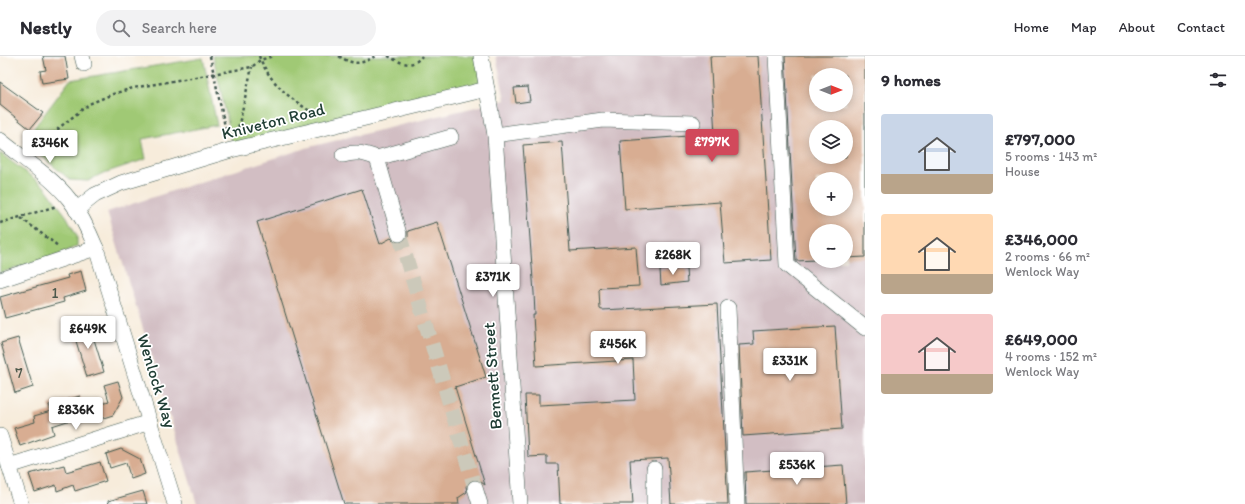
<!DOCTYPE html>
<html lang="en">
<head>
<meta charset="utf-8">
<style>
	:root { --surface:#fff; --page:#f2f2f3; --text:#2b2b33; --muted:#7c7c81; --line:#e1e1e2; --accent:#d1495b }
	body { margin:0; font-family:Itim,sans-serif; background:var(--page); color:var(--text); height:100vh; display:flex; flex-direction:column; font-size:15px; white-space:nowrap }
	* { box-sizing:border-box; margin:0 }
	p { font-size:13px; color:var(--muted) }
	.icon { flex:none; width:22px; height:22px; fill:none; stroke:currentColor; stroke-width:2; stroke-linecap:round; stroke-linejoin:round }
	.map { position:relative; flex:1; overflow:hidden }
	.side { display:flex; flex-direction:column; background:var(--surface); width:380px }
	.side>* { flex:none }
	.needle { width:26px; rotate:90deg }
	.fabs { position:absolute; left:809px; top:12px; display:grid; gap:8px }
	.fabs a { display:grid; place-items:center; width:44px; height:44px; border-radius:50%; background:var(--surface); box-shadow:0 2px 10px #0003; font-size:20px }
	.price { position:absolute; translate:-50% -34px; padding:0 9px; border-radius:4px; background:#fff; color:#222; font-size:13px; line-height:26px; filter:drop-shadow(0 1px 2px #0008) }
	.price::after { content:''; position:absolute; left:50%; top:24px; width:12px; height:9px; margin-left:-6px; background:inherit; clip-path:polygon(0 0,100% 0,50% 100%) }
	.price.on { background:var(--accent); color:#fff }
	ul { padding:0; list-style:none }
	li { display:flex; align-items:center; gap:12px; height:100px; padding:0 16px }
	li span { display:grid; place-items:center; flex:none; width:112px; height:80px; border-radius:4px; color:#555 }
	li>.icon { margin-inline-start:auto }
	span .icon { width:48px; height:48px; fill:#fffc; stroke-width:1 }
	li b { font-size:17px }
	h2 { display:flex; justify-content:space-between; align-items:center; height:48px; padding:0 16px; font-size:17px }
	header { display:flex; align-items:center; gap:24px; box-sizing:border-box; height:56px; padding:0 20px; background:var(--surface); border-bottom:1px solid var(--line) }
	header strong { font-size:19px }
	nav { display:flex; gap:22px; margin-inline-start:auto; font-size:14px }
	.search { width:280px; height:36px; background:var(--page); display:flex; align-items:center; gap:10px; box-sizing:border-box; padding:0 14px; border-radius:22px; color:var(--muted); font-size:15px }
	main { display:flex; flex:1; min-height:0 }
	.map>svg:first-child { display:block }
	.industrial { fill:#d2bec3; fill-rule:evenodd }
	.green { fill:#a0c974; stroke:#608354 }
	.building { fill:#d8ad92; fill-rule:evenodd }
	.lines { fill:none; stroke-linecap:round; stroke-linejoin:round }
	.minor-tunnel { stroke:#ccc9ba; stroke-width:15; stroke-dasharray:15 8; stroke-linecap:butt }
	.minor-casing { stroke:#3f574d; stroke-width:16 }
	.path { stroke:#3f574d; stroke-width:2.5; stroke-dasharray:3 3; stroke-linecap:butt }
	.minor { stroke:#fff; stroke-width:15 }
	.labels { text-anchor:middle; stroke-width:3.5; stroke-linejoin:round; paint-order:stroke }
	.number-label { font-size:15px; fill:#4d594c }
	.street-label { font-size:17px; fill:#1f3d34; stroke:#fff }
</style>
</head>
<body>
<header>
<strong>Nestly</strong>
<div class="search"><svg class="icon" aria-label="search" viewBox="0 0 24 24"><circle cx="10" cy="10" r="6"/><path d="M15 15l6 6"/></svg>Search here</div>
<nav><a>Home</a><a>Map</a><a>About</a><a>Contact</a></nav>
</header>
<main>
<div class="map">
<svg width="865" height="448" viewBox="0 0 865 448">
	<rect width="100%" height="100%" fill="#fff"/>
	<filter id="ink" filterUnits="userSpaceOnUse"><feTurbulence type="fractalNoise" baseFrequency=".025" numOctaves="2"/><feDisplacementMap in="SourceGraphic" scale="8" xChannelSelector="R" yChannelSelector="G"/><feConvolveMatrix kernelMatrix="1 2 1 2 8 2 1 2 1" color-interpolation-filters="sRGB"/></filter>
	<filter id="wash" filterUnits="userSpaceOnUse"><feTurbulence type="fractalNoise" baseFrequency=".012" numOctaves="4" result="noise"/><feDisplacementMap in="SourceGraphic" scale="16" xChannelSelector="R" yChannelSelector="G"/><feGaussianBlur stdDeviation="0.9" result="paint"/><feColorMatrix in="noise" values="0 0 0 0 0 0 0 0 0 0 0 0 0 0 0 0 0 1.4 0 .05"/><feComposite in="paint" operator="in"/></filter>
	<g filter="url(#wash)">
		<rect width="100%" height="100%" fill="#f7ecdb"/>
		<path class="industrial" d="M496 0H865V448H197L107 156 309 91 505 44ZM816 19H846V49H816ZM816 71H846V101H816ZM816 123H846V153H816ZM816 175H846V205H816Z"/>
		<g class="green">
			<path d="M213 0H478L483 29 233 90Z"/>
			<path d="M203 2 217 69 142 83 146 103 101 118 88 125 70 124 24 85 70 24Z"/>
			<path d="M0 97 44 130 67 161 77 180V190L61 198 0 217Z"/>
		</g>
		<g id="blocks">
			<g class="building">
				<path d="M43 0H65L69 23 42 27 40 15 46 14Z"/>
				<path d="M710 0H758L771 204 725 207 720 146 625 153 620 85 715 78Z"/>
				<path d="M785 0H865V201L846 202V175H816V204L796 205ZM816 19H846V49H816ZM816 71H846V101H816ZM816 123H846V153H816Z"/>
				<path d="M0 26 43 57 30 73 0 49Z"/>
				<path d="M528 31 530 45 516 47 514 32Z"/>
				<path d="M562 86 570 195 636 191 639 230 601 232 599 234 600 253 602 254 717 248 728 448H671L668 402 630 404 633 448H560L558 408H547V400L528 401 525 339H539V349L635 344 633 304 536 310 533 259H535L534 237 523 89Z"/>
				<path d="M362 133 380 188 391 182 396 187 402 186 408 181V175L437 166 486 321 455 331 485 429 477 423 469 426 466 430 467 436 458 442 459 448H344L257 166Z"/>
				<path d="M686 212 687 226 661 229 660 214Z"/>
				<path d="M81 215 86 235 63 242 64 246 5 262 0 241 68 222 67 219Z"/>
				<path d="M89 267 104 316 87 321 72 272Z"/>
				<path d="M835 270 842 373 743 380 739 289 754 288 753 275Z"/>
				<path d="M18 282 33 331 15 337 1 287Z"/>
				<path d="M118 325 123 341 113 359 97 364 93 350 109 345 104 329Z"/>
				<path d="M80 340 86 359 52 370 54 378 20 390 14 372 35 366 34 360 51 355 49 349Z"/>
				<path d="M121 393 140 403 145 418 131 423 126 407 110 412 106 398Z"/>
				<path d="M100 406 106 425 75 435 73 429 57 435 56 429 35 436 29 418 64 409 66 416Z"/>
				<path d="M843 409 846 448H746L745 416Z"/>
				<path d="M143 435 147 448H109L108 445Z"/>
			</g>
		</g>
	</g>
	<g filter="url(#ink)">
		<use href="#blocks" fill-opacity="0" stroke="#3f574d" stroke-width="1"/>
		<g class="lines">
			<path class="minor-tunnel" d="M399 178 475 432"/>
			<defs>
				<g id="minor">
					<path d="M82 0 84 8"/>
					<path d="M481 0 495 79 520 448"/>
					<path d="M776 0 787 209 865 272"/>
					<path d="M495 79 603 64 693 67"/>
					<path d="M0 84C23 103 51 120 69 143 81 158 89 175 96 192L175 448"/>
					<path d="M343 99C356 95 364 97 377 102"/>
					<path d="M76 154 95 139 121 127 231 94 487 33"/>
					<path d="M399 178 377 102 451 81"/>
					<path d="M0 224 96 192"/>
					<path d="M728 252 737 448"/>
					<path d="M0 380 21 448"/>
					<path d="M9 410 150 366"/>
					<path d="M654 413V448"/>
					<path d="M475 432 480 448"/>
				</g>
			</defs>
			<use href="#minor" class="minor-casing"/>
			<g class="path">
				<path d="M210 0 227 80"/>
				<path d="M259 0C269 26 291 44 315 58"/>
				<path d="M339 0C352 9 362 9 375 0"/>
				<path d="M388 0C400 7 412 13 422 0"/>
				<path d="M237 77 252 11"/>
				<path d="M37 96 60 71 89 48 113 38 133 32 252 11 260 4 273 0"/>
				<path d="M21 162 58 190"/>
				<path d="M0 167 57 150"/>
			</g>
			<use href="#minor" class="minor"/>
		</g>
	</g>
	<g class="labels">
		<g class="number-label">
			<text x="55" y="242">1</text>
			<text x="19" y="322">7</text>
		</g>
		<g class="street-label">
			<text transform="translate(273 65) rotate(-14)" y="6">Kniveton Road</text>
			<text transform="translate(492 320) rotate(-94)" y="6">Bennett Street</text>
			<text transform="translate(157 325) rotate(73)" y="6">Wenlock Way</text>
		</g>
	</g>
</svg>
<div class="fabs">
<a><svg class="needle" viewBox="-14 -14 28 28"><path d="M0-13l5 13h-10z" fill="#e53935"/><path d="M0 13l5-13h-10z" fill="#7c7c81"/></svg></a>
<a><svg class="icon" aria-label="layers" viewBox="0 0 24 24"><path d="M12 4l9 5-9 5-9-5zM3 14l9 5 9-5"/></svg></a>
<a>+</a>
<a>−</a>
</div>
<b class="price on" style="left:712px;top:107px">£797K</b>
<b class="price" style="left:50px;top:108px">£346K</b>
<b class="price" style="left:673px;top:220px">£268K</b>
<b class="price" style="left:493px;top:242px">£371K</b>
<b class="price" style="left:88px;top:294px">£649K</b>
<b class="price" style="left:618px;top:309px">£456K</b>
<b class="price" style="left:790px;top:326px">£331K</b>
<b class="price" style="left:76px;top:375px">£836K</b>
<b class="price" style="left:797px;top:430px">£536K</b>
</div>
<section class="side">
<h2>9 homes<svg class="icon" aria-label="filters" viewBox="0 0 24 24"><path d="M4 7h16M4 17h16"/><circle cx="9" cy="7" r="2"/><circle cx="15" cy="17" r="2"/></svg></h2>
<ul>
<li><span style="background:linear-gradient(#c9d6e8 75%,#b9a48a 0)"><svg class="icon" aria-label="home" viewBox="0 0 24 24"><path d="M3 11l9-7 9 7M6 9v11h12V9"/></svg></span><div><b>£797,000</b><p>5 rooms · 143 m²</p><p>House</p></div></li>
<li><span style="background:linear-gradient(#ffd9b3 75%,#b9a48a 0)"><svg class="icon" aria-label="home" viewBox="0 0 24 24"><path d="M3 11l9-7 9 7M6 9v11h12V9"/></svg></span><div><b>£346,000</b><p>2 rooms · 66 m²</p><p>Wenlock Way</p></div></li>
<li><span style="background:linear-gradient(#f6c9c9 75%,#b9a48a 0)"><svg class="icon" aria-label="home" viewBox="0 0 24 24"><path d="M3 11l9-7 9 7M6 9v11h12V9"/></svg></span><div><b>£649,000</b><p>4 rooms · 152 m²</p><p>Wenlock Way</p></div></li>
</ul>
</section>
</main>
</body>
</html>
